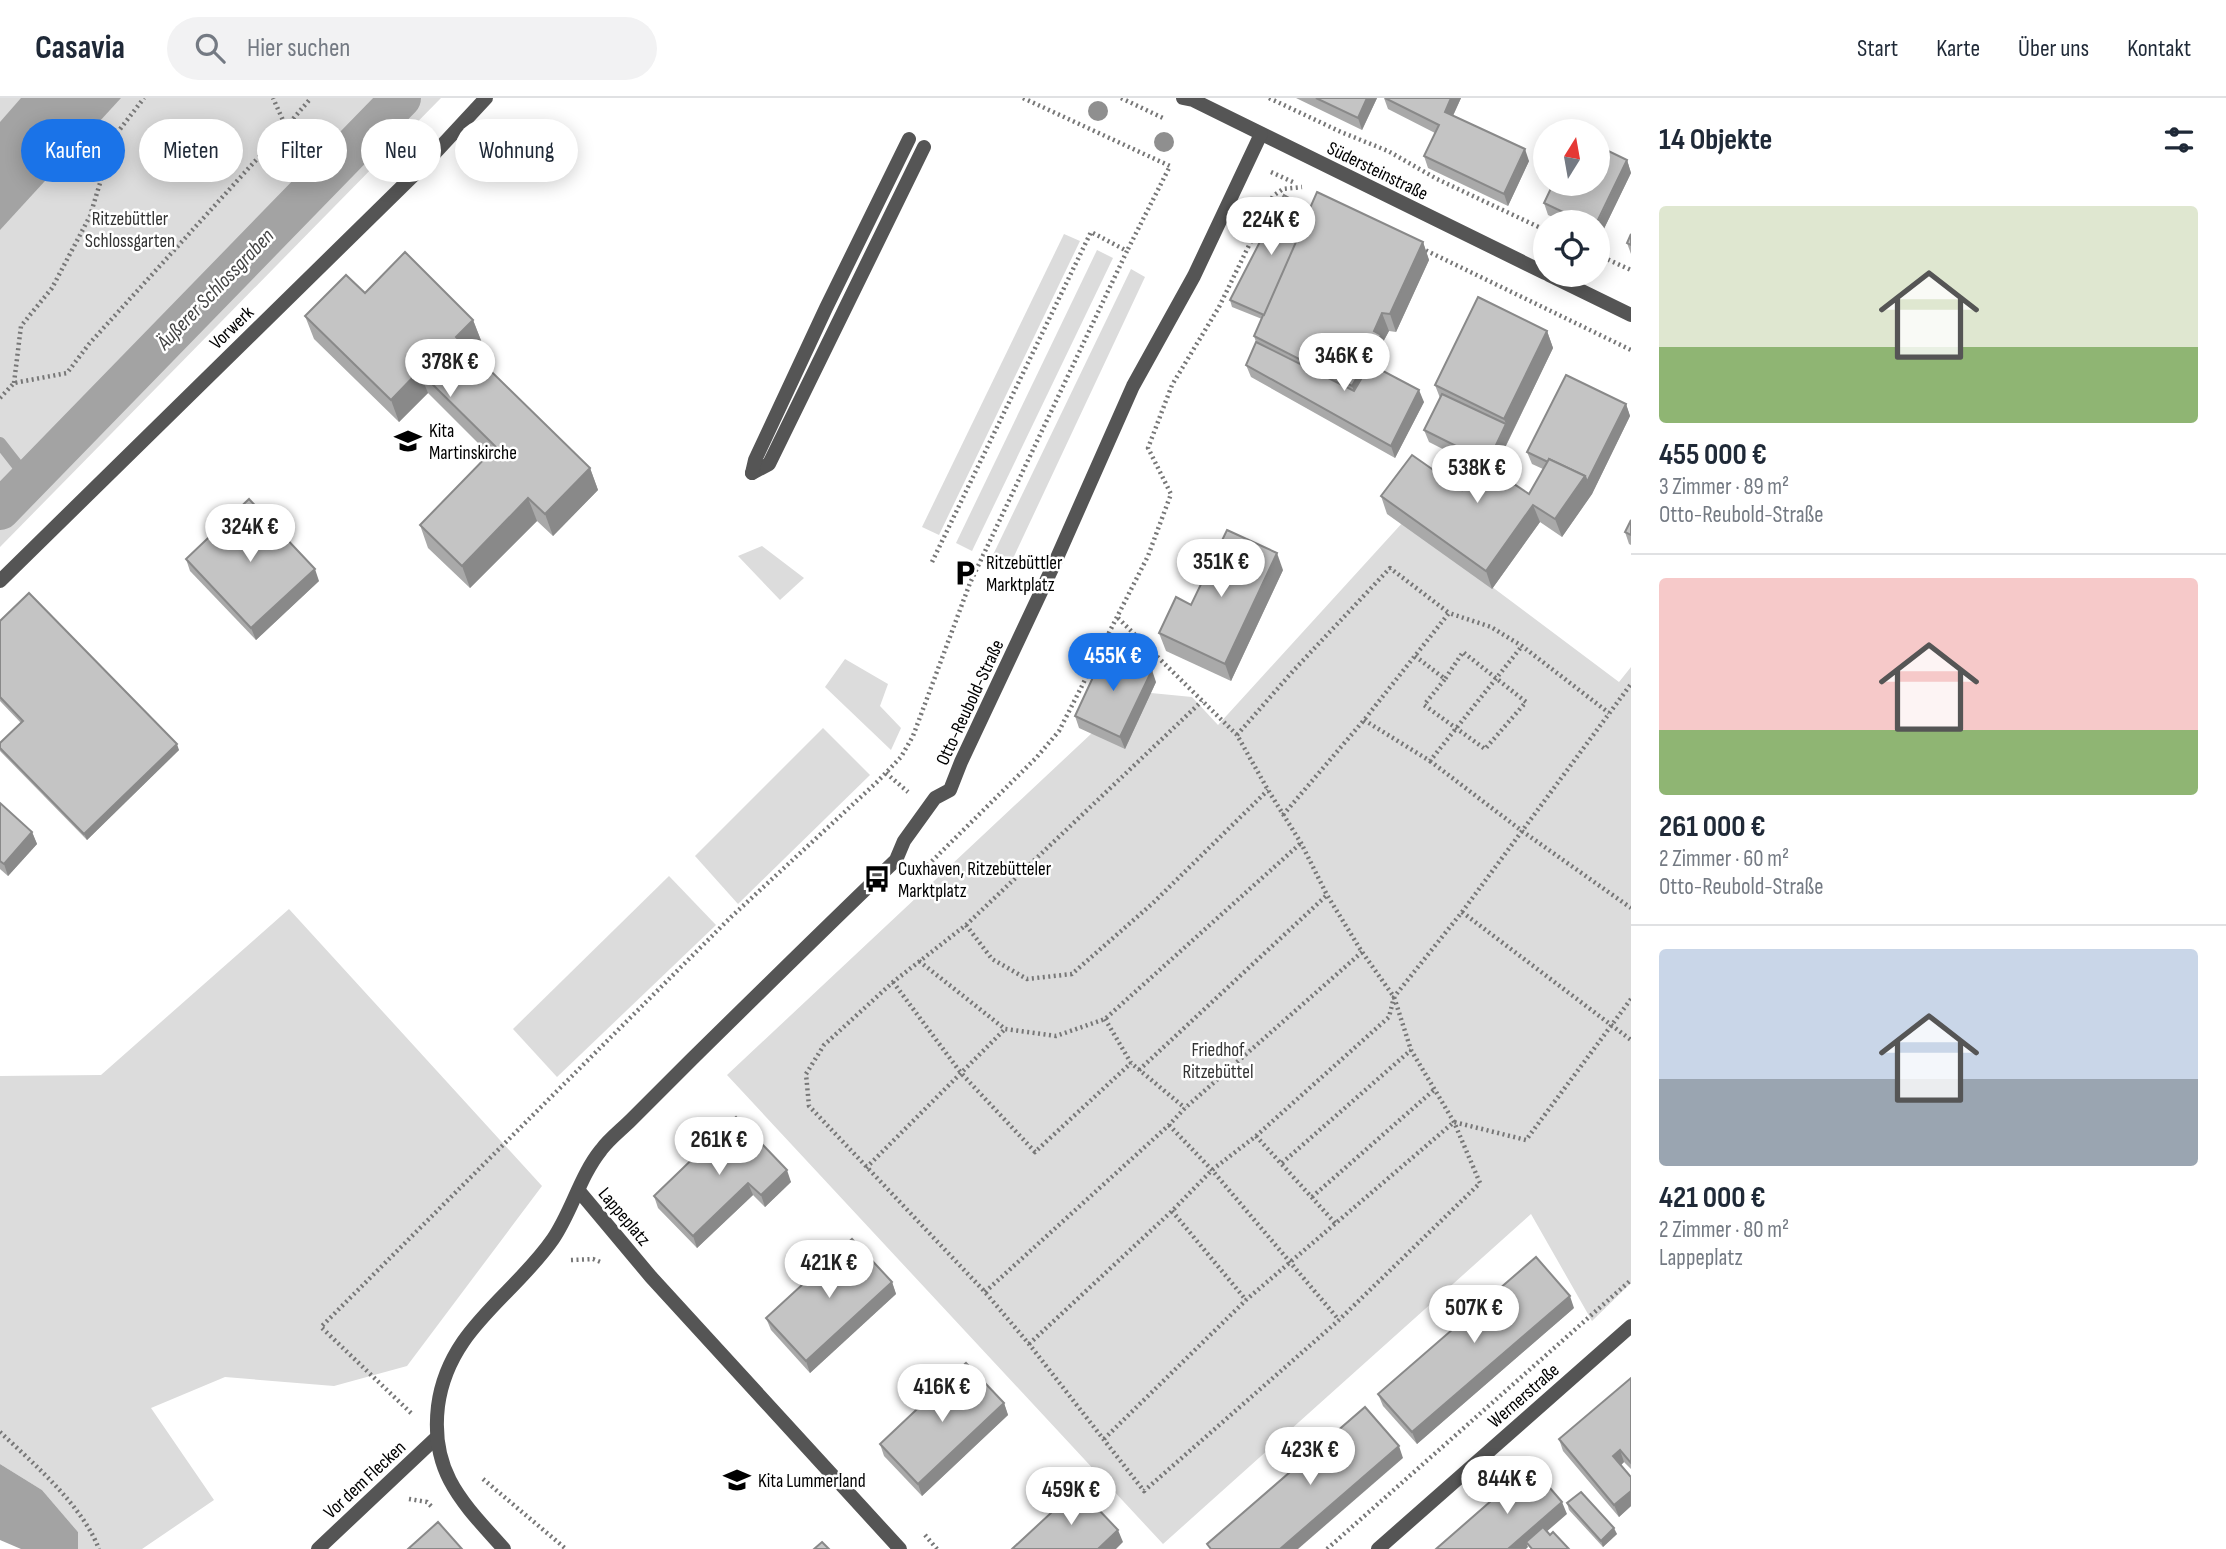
<!DOCTYPE html>
<html lang="de">
<head>
<meta charset="utf-8">
<style>
	:root { --surface:#fff; --page:#f2f2f3; --text:#1f2937; --muted:#747a83; --line:#e0e1e3; --accent:#1a73e8 }
	body { margin:0; font-family:"Sofia Sans Condensed",sans-serif; background:var(--page); color:var(--text); height:100vh; display:flex; flex-direction:column; font-size:26px; white-space:nowrap }
	* { box-sizing:border-box; margin:0 }
	p { font-size:23px; color:var(--muted) }
	.icon { flex:none; width:38px; height:38px; fill:none; stroke:currentColor; stroke-width:2; stroke-linecap:round; stroke-linejoin:round }
	.map { position:relative; flex:1; overflow:hidden }
	.drawer { display:flex; flex-direction:column; background:var(--surface); width:595px }
	.drawer>* { flex:none }
	.hud { position:absolute; left:21px; top:21px; width:665px; height:63px; display:flex; gap:14px }
	.needle { width:46px; rotate:11deg }
	.controls { position:absolute; left:1533px; top:21px; display:grid; gap:14px }
	.controls a { display:grid; place-items:center; width:77px; height:77px; border-radius:50%; background:var(--surface); box-shadow:0 4px 18px #0003; font-size:35px }
	.price { position:absolute; translate:-50% -60px; padding:0 16px; border-radius:24px; background:#fff; color:#222; font-size:23px; line-height:46px; filter:drop-shadow(0 2px 4px #0008) }
	.price::after { content:''; position:absolute; left:50%; top:42px; width:21px; height:16px; margin-left:-10px; background:inherit; clip-path:polygon(0 0,100% 0,50% 100%) }
	.price.active { background:var(--accent); color:#fff }
	ul { padding:0; list-style:none }
	li { display:grid; align-content:center; gap:14px; height:371px; padding:0 28px }
	li+li { border-top:2px solid var(--line) }
	li span { display:grid; place-items:center; height:217px; border-radius:7px; color:#555 }
	li>.icon { margin-inline-start:auto }
	span .icon { width:126px; height:126px; fill:#fffc; stroke-width:1 }
	li b { font-size:30px }
	h2 { display:flex; justify-content:space-between; align-items:center; height:84px; padding:0 28px; font-size:30px }
	.pill { padding:0 24px; border-radius:32px; background:var(--surface); box-shadow:0 4px 18px #0003; font-size:24px; line-height:63px }
	.pill.active { background:var(--accent); color:#fff }
	header { display:flex; align-items:center; gap:42px; box-sizing:border-box; height:98px; padding:0 35px; background:var(--surface); border-bottom:2px solid var(--line) }
	header strong { font-size:33px }
	nav { display:flex; gap:38px; margin-inline-start:auto; font-size:24px }
	.search { width:490px; height:63px; background:var(--page); display:flex; align-items:center; gap:18px; box-sizing:border-box; padding:0 24px; border-radius:38px; color:var(--muted); font-size:26px }
	main { display:flex; flex:1; min-height:0 }
	.map>svg:first-child { display:block }
	.green { fill:#dcdcdc }
	.water { fill:#a3a3a3 }
	.lines { fill:none; stroke-linecap:round; stroke-linejoin:round }
	.stream { stroke:#a3a3a3; stroke-width:12 }
	.canal { stroke:#a3a3a3; stroke-width:40 }
	.path { stroke:#777; stroke-width:4.5; stroke-dasharray:2 3.5; stroke-linecap:butt }
	.service { stroke:#555; stroke-width:14 }
	.minor { stroke:#555; stroke-width:14 }
	.tree { fill:#8f8f8f }
	.wall { fill:#a9a9a9 }
	.shaded-wall { fill:#898989 }
	.building { fill:#c4c4c4; stroke:#898989; stroke-width:2 }
	.labels { text-anchor:middle; stroke-width:5; stroke-linejoin:round; paint-order:stroke }
	.street-label { font-size:19px; fill:#000; stroke:#fff }
	.park-label { font-size:19px; fill:#333; stroke:#fff }
	.poi-label { font-size:19px; fill:#000; stroke:#fff; text-anchor:start }
	.water-label { font-size:21px; font-style:italic; fill:#444; stroke:#fff }
</style>
</head>
<body>
<header>
<strong>Casavia</strong>
<div class="search"><svg class="icon" aria-label="search" viewBox="0 0 24 24"><circle cx="10" cy="10" r="6"/><path d="M15 15l6 6"/></svg>Hier suchen</div>
<nav><a>Start</a><a>Karte</a><a>Über uns</a><a>Kontakt</a></nav>
</header>
<main>
<div class="map">
<svg width="1631" height="1451" viewBox="0 0 1631 1451">
	<rect width="100%" height="100%" fill="#fff"/>
	<g class="green">
		<path d="M0 0H441L0 449Z"/>
		<path d="M1064 136 1080 143 939 437 922 429Z"/>
		<path d="M1097 152 1113 160 972 453 956 445Z"/>
		<path d="M1131 171 1145 179 1009 469 991 461Z"/>
		<path d="M1404 423 1619 584 1631 569V1185L1592 1223 1531 1116 1163 1446 727 977 1092 635 1151 595 1192 599 1218 627Z"/>
		<path d="M762 448 804 480 780 502 738 458Z"/>
		<path d="M845 561 888 586 880 608 901 630 891 652 825 589Z"/>
		<path d="M823 630 870 677 738 806 695 758Z"/>
		<path d="M669 778 716 827 557 979 513 931Z"/>
		<path d="M289 811 542 1088 407 1268 334 1288 225 1279 151 1310 214 1402 142 1451H78V1434L42 1392 0 1366V978L101 977Z"/>
	</g>
	<g class="water">
		<path d="M21 0H121L0 132V24Z"/>
		<path d="M0 1366 42 1392 78 1434V1451H21L0 1442Z"/>
	</g>
	<g class="lines">
		<path class="stream" d="M0 345 29 382"/>
		<path class="canal" d="M0 412 401 0"/>
		<g class="path">
			<path d="M1023 0 1170 68 1127 153"/>
			<path d="M1121 0 1163 20"/>
			<path d="M1269 0 1341 34 1388 53 1437 81 1545 132"/>
			<path d="M286 29 311 0"/>
			<path d="M1271 74 1295 85"/>
			<path d="M1421 150 1631 252"/>
			<path d="M1598 157 1631 172"/>
			<path d="M14 285 21 228 52 190 90 118 114 39 144 0"/>
			<path d="M0 300 14 285 67 275 89 246 286 29 273 0"/>
			<path d="M1118 520 1237 637 1268 692 1301 745 1327 797 1362 854 1394 899 1411 952 1454 1024 1480 1085 1339 1222 1144 1393 1029 1246 985 1194 809 1008 806 976 824 947 893 884 966 827 1202 603"/>
			<path d="M1415 558 1445 581 1424 607 1485 651 1526 604 1463 554 1445 581"/>
			<path d="M1364 622 1430 663 1522 548"/>
			<path d="M1237 637 1293 573 1390 470 1449 515"/>
			<path d="M1430 663 1522 733 1631 810"/>
			<path d="M886 675 908 694"/>
			<path d="M1283 717 1364 622 1449 515 1491 529 1522 548 1609 615"/>
			<path d="M924 771 1036 660 1059 633 1148 458 1171 396 1148 350 1172 287 1219 209 1273 98 1283 91 1302 89"/>
			<path d="M1462 814 1631 942"/>
			<path d="M966 827 992 861 1027 881 1072 876 1153 805 1268 692"/>
			<path d="M919 863 1005 931 1056 938 1105 921 1301 745"/>
			<path d="M893 884 961 975 1035 1054 1131 965"/>
			<path d="M1105 921 1131 965 1185 1010"/>
			<path d="M1139 972 1327 797"/>
			<path d="M1169 1027 1212 1072 1339 1222"/>
			<path d="M1256 1038 1336 1126"/>
			<path d="M1282 1065 1411 952"/>
			<path d="M866 1070 1005 931"/>
			<path d="M1312 1099 1435 991"/>
			<path d="M1172 1113 1246 1202"/>
			<path d="M571 1162 593 1161 603 1165"/>
			<path d="M985 1194 1169 1027 1185 1010 1362 854"/>
			<path d="M1029 1246 1172 1113 1212 1072 1256 1038 1389 919 1394 899 1462 814 1631 586"/>
			<path d="M411 1315 321 1229 731 819 877 684 901 659 913 638 970 485 1127 153 1091 134 932 464"/>
			<path d="M0 1334C34 1366 82 1407 99 1451"/>
			<path d="M1104 1341 1246 1202 1454 1024 1526 1042 1631 901"/>
			<path d="M483 1381 566 1451"/>
			<path d="M409 1401 427 1404 433 1410"/>
			<path d="M925 1437 937 1451"/>
			<path d="M1327 1451 1631 1182"/>
		</g>
		<g class="service">
			<path d="M752 375 769 366 924 49"/>
			<path d="M752 375 755 362 826 210 909 41"/>
		</g>
		<g class="minor">
			<path d="M1183 0 1193 2 1545 175"/>
			<path d="M1549 177 1631 217"/>
			<path d="M0 483 421 70 486 0"/>
			<path d="M579 1093 651 1179 900 1451"/>
			<path d="M318 1451 437 1339"/>
			<path d="M504 1451C463 1405 430 1375 438 1308 448 1231 513 1199 553 1141 572 1113 580 1078 601 1052 609 1041 621 1032 631 1022 651 1002 671 982 691 962 759 895 827 828 896 762L904 743 935 700 950 692 961 664 1056 462 1133 288 1194 178 1261 36"/>
			<path d="M1378 1451 1631 1228"/>
		</g>
	</g>
	<g class="tree">
		<circle cx="1098" cy="13" r="10"/>
		<circle cx="1164" cy="44" r="10"/>
	</g>
	<g class="wall">
		<path d="M1296 0H1377L1362 32Z"/>
		<path d="M1384 0H1461L1453 18 1529 63 1508 108 1428 70 1424 58 1435 35 1388 11Z"/>
		<path d="M1627 62 1631 75 1599 141H1598V124H1563L1548 117 1544 105Z"/>
		<path d="M1310 112 1423 144 1429 162 1396 234 1389 233 1383 244 1387 255 1378 270 1424 304 1395 360 1251 279 1246 267 1256 244 1254 238 1262 221 1232 209 1230 202Z"/>
		<path d="M1631 136V156L1627 145Z"/>
		<path d="M365 195 473 222 482 245 472 254 590 370 598 392 553 438 537 423 470 490 428 450 420 427 489 356 428 295 399 324 314 241 305 218Z"/>
		<path d="M1547 233 1553 250 1494 373 1529 396 1543 371 1532 366 1527 354 1626 306 1630 318 1592 396 1562 439 1540 424 1492 491 1387 416 1381 398 1462 392 1478 369 1429 344 1424 332 1440 300 1435 287Z"/>
		<path d="M1631 422V447L1629 446 1625 434Z"/>
		<path d="M186 461 319 483 256 542 190 473Z"/>
		<path d="M1283 472 1231 583 1166 553 1159 535 1191 507Z"/>
		<path d="M0 523 179 652 87 742 0 653V645L21 625 0 603Z"/>
		<path d="M1156 584 1125 651 1079 630 1075 618Z"/>
		<path d="M0 705 32 734 37 746 8 778 0 771Z"/>
		<path d="M736 1019 791 1084 765 1109 753 1097 697 1150 658 1110 654 1098Z"/>
		<path d="M892 1184 896 1196 810 1275 771 1232 766 1220Z"/>
		<path d="M1574 1210 1417 1346 1383 1308 1378 1296Z"/>
		<path d="M1631 1280V1371L1624 1364 1621 1367 1631 1379V1408L1619 1419 1563 1353 1559 1341Z"/>
		<path d="M1004 1305 1008 1317 922 1398 884 1358 880 1346Z"/>
		<path d="M1567 1405 1617 1436 1603 1449 1569 1412Z"/>
	</g>
	<g class="shaded-wall">
		<path d="M1367 0H1377L1362 32 1358 20Z"/>
		<path d="M1451 0H1461L1449 26 1445 14Z"/>
		<path d="M1525 51 1529 63 1508 108 1504 96Z"/>
		<path d="M1627 62 1631 75 1599 141 1598 138V124Z"/>
		<path d="M1423 144 1429 162 1396 234 1390 216Z"/>
		<path d="M1382 215 1389 233 1383 244 1387 255 1358 305 1352 288 1374 233Z"/>
		<path d="M473 222 482 245 465 262 456 239Z"/>
		<path d="M1547 233 1553 250 1492 376 1488 364 1506 326 1504 321Z"/>
		<path d="M419 273 428 295 399 324 391 302Z"/>
		<path d="M1419 292 1424 304 1395 360 1391 348Z"/>
		<path d="M1626 306 1630 318 1592 396 1562 439 1555 421Z"/>
		<path d="M590 370 598 392 553 438 545 416Z"/>
		<path d="M528 400 537 423 470 490 462 468Z"/>
		<path d="M1533 407 1540 424 1492 491 1486 473Z"/>
		<path d="M1277 455 1283 472 1231 583 1225 566Z"/>
		<path d="M315 471 319 483 256 542 251 530Z"/>
		<path d="M1152 572 1156 584 1125 651 1120 639Z"/>
		<path d="M177 646 179 652 87 742 84 736Z"/>
		<path d="M32 734 37 746 8 778 4 766Z"/>
		<path d="M787 1072 791 1084 765 1109 761 1097Z"/>
		<path d="M748 1085 753 1097 697 1150 693 1138Z"/>
		<path d="M892 1184 896 1196 810 1275 806 1263Z"/>
		<path d="M1570 1198 1574 1210 1417 1346 1412 1334Z"/>
		<path d="M1004 1305 1008 1317 922 1398 918 1386Z"/>
		<path d="M1399 1348 1403 1360 1298 1451H1280Z"/>
		<path d="M1620 1352 1624 1364 1618 1370 1613 1358Z"/>
		<path d="M1631 1393V1408L1619 1419 1614 1407Z"/>
		<path d="M1562 1404 1567 1416 1530 1448 1526 1444 1528 1449 1526 1451H1508Z"/>
		<path d="M1614 1430 1617 1436 1603 1449 1601 1443Z"/>
		<path d="M1118 1432 1123 1444 1116 1451H1098Z"/>
	</g>
	<g class="building">
		<path d="M1316 0H1367L1358 20Z"/>
		<path d="M1385 0H1451L1445 14 1525 51 1504 96 1424 58 1439 27Z"/>
		<path d="M1598 48 1627 62 1597 124H1584L1544 105 1553 86H1598Z"/>
		<path d="M1317 94 1423 144 1390 216 1382 215 1374 233 1381 237 1352 288 1254 238Z"/>
		<path d="M1284 97 1310 112 1264 217 1230 202Z"/>
		<path d="M1631 136V147L1627 145Z"/>
		<path d="M405 154 473 222 456 239 590 370 545 416 528 400 462 468 420 427 496 349 419 273 391 302 305 218 346 177 365 195Z"/>
		<path d="M1478 199 1547 233 1504 321 1435 287Z"/>
		<path d="M1256 244 1354 293 1370 266 1419 292 1391 348 1246 267Z"/>
		<path d="M1566 277 1626 306 1587 384 1585 378 1549 361 1548 364 1527 354Z"/>
		<path d="M1442 296 1506 326 1488 364 1424 332Z"/>
		<path d="M1412 357 1462 392 1481 364 1529 396 1549 361 1585 378 1555 421 1533 407 1486 473 1381 398Z"/>
		<path d="M249 401 315 471 251 530 186 461Z"/>
		<path d="M1631 422V437L1625 434Z"/>
		<path d="M1227 432 1277 455 1225 566 1159 535 1176 499 1191 507Z"/>
		<path d="M29 495 177 646 84 736 0 650V645L23 623 0 599V523Z"/>
		<path d="M1106 551 1152 572 1120 639 1075 618Z"/>
		<path d="M0 705 32 734 4 766 0 763Z"/>
		<path d="M736 1019 787 1072 761 1097 748 1085 693 1138 654 1098Z"/>
		<path d="M852 1141 892 1184 806 1263 766 1220Z"/>
		<path d="M1536 1159 1570 1198 1412 1334 1378 1296Z"/>
		<path d="M966 1265 1004 1305 918 1386 880 1346Z"/>
		<path d="M1631 1280V1365L1620 1352 1613 1358 1631 1379V1393L1614 1407 1559 1341Z"/>
		<path d="M1365 1309 1399 1348 1280 1451H1211L1207 1446Z"/>
		<path d="M1531 1368 1562 1404 1508 1451H1436Z"/>
		<path d="M1078 1390 1118 1432 1098 1451H1012Z"/>
		<path d="M1581 1394 1614 1430 1601 1443 1567 1405Z"/>
		<path d="M438 1424 462 1451H408Z"/>
		<path d="M1543 1429 1550 1437 1553 1434 1569 1451H1532L1526 1444Z"/>
		<path d="M822 1444 829 1451H814Z"/>
	</g>
	<defs>
		<symbol id="school-bare" viewBox="-9 -9 18 18"><path d="M0-5L7-2L0 1L-7-2ZM-4 1L0 2.5L4 1V4Q0 6-4 4Z" fill="#000" stroke="#fff" stroke-width="2.5" paint-order="stroke"/></symbol>
		<symbol id="parking-bare" viewBox="-9 -9 18 18"><path d="M-3.5-5.5H1a3.5 3.5 0 0 1 0 7H-1V5.5H-3.5ZM-1-3.4V-.6H.8a1.4 1.4 0 0 0 0-2.8Z" fill="#000" stroke="#fff" stroke-width="2.5" paint-order="stroke"/></symbol>
		<symbol id="bus-bare" viewBox="-9 -9 18 18"><path d="M-5-6H5V4H4V6H2V4H-2V6H-4V4H-5ZM-3.5-4V0h7V-4ZM-3.5 1.2v1.5H-2V1.2ZM2 1.2v1.5H3.5V1.2Z" fill="#000" stroke="#fff" stroke-width="2.5" paint-order="stroke"/></symbol>
	</defs>
	<g fill-rule="evenodd">
		<use href="#school-bare" x="389" y="324" width="38" height="38"/>
		<use href="#parking-bare" x="946" y="456" width="38" height="38"/>
		<use href="#bus-bare" x="858" y="762" width="38" height="38"/>
		<use href="#school-bare" x="718" y="1363" width="38" height="38"/>
	</g>
	<g class="labels">
		<g class="street-label">
			<text transform="translate(1378 72) rotate(26)" y="7">Südersteinstraße</text>
			<text transform="translate(231 229) rotate(-44)" y="7">Vorwerk</text>
			<text transform="translate(969 604) rotate(-65)" y="7">Otto-Reubold-Straße</text>
			<text transform="translate(625 1118) rotate(50)" y="7">Lappeplatz</text>
			<text transform="translate(1523 1297) rotate(-41)" y="7">Wernerstraße</text>
			<text transform="translate(364 1381) rotate(-43)" y="7">Vor dem Flecken</text>
		</g>
		<g class="park-label">
			<text x="130" y="127">Ritzebüttler<tspan x="130" dy="22">Schlossgarten</tspan></text>
			<text x="1218" y="958">Friedhof<tspan x="1218" dy="22">Ritzebüttel</tspan></text>
		</g>
		<g class="poi-label">
			<text x="429" y="339">Kita<tspan x="429" dy="22">Martinskirche</tspan></text>
			<text x="986" y="471">Ritzebüttler<tspan x="986" dy="22">Marktplatz</tspan></text>
			<text x="898" y="777">Cuxhaven, Ritzebütteler<tspan x="898" dy="22">Marktplatz</tspan></text>
			<text x="758" y="1389">Kita Lummerland</text>
		</g>
		<g class="water-label">
			<text transform="translate(215 191) rotate(-46)" y="7">Äußerer Schlossgraben</text>
		</g>
	</g>
</svg>
<div class="controls">
<a><svg class="needle" viewBox="-14 -14 28 28"><path d="M0-13l5 13h-10z" fill="#e53935"/><path d="M0 13l5-13h-10z" fill="#747a83"/></svg></a>
<a><svg class="icon" aria-label="locate" viewBox="0 0 24 24"><circle cx="12" cy="12" r="6"/><path d="M12 2v4M12 18v4M2 12h4M18 12h4"/></svg></a>
</div>
<b class="price" style="left:1271px;top:159px">224K €</b>
<b class="price" style="left:1344px;top:295px">346K €</b>
<b class="price" style="left:450px;top:301px">378K €</b>
<b class="price" style="left:1477px;top:407px">538K €</b>
<b class="price" style="left:250px;top:466px">324K €</b>
<b class="price" style="left:1221px;top:501px">351K €</b>
<b class="price active" style="left:1113px;top:595px">455K €</b>
<b class="price" style="left:719px;top:1079px">261K €</b>
<b class="price" style="left:829px;top:1202px">421K €</b>
<b class="price" style="left:1474px;top:1247px">507K €</b>
<b class="price" style="left:942px;top:1326px">416K €</b>
<b class="price" style="left:1310px;top:1389px">423K €</b>
<b class="price" style="left:1507px;top:1418px">844K €</b>
<b class="price" style="left:1071px;top:1429px">459K €</b>
<div class="hud">
<a class="pill active">Kaufen</a>
<a class="pill">Mieten</a>
<a class="pill">Filter</a>
<a class="pill">Neu</a>
<a class="pill">Wohnung</a>
</div>
</div>
<section class="drawer">
<h2>14 Objekte<svg class="icon" aria-label="filters" viewBox="0 0 24 24"><path d="M4 7h16M4 17h16"/><circle cx="9" cy="7" r="2"/><circle cx="15" cy="17" r="2"/></svg></h2>
<ul>
<li><span style="background:linear-gradient(#dfe7d0 65%,#8fb573 0)"><svg class="icon" aria-label="home" viewBox="0 0 24 24"><path d="M3 11l9-7 9 7M6 9v11h12V9"/></svg></span><div><b>455 000 €</b><p>3 Zimmer · 89 m²</p><p>Otto-Reubold-Straße</p></div></li>
<li><span style="background:linear-gradient(#f6c9c9 70%,#8fb573 0)"><svg class="icon" aria-label="home" viewBox="0 0 24 24"><path d="M3 11l9-7 9 7M6 9v11h12V9"/></svg></span><div><b>261 000 €</b><p>2 Zimmer · 60 m²</p><p>Otto-Reubold-Straße</p></div></li>
<li><span style="background:linear-gradient(#c9d6e8 60%,#9aa5b1 0)"><svg class="icon" aria-label="home" viewBox="0 0 24 24"><path d="M3 11l9-7 9 7M6 9v11h12V9"/></svg></span><div><b>421 000 €</b><p>2 Zimmer · 80 m²</p><p>Lappeplatz</p></div></li>
</ul>
</section>
</main>
</body>
</html>
